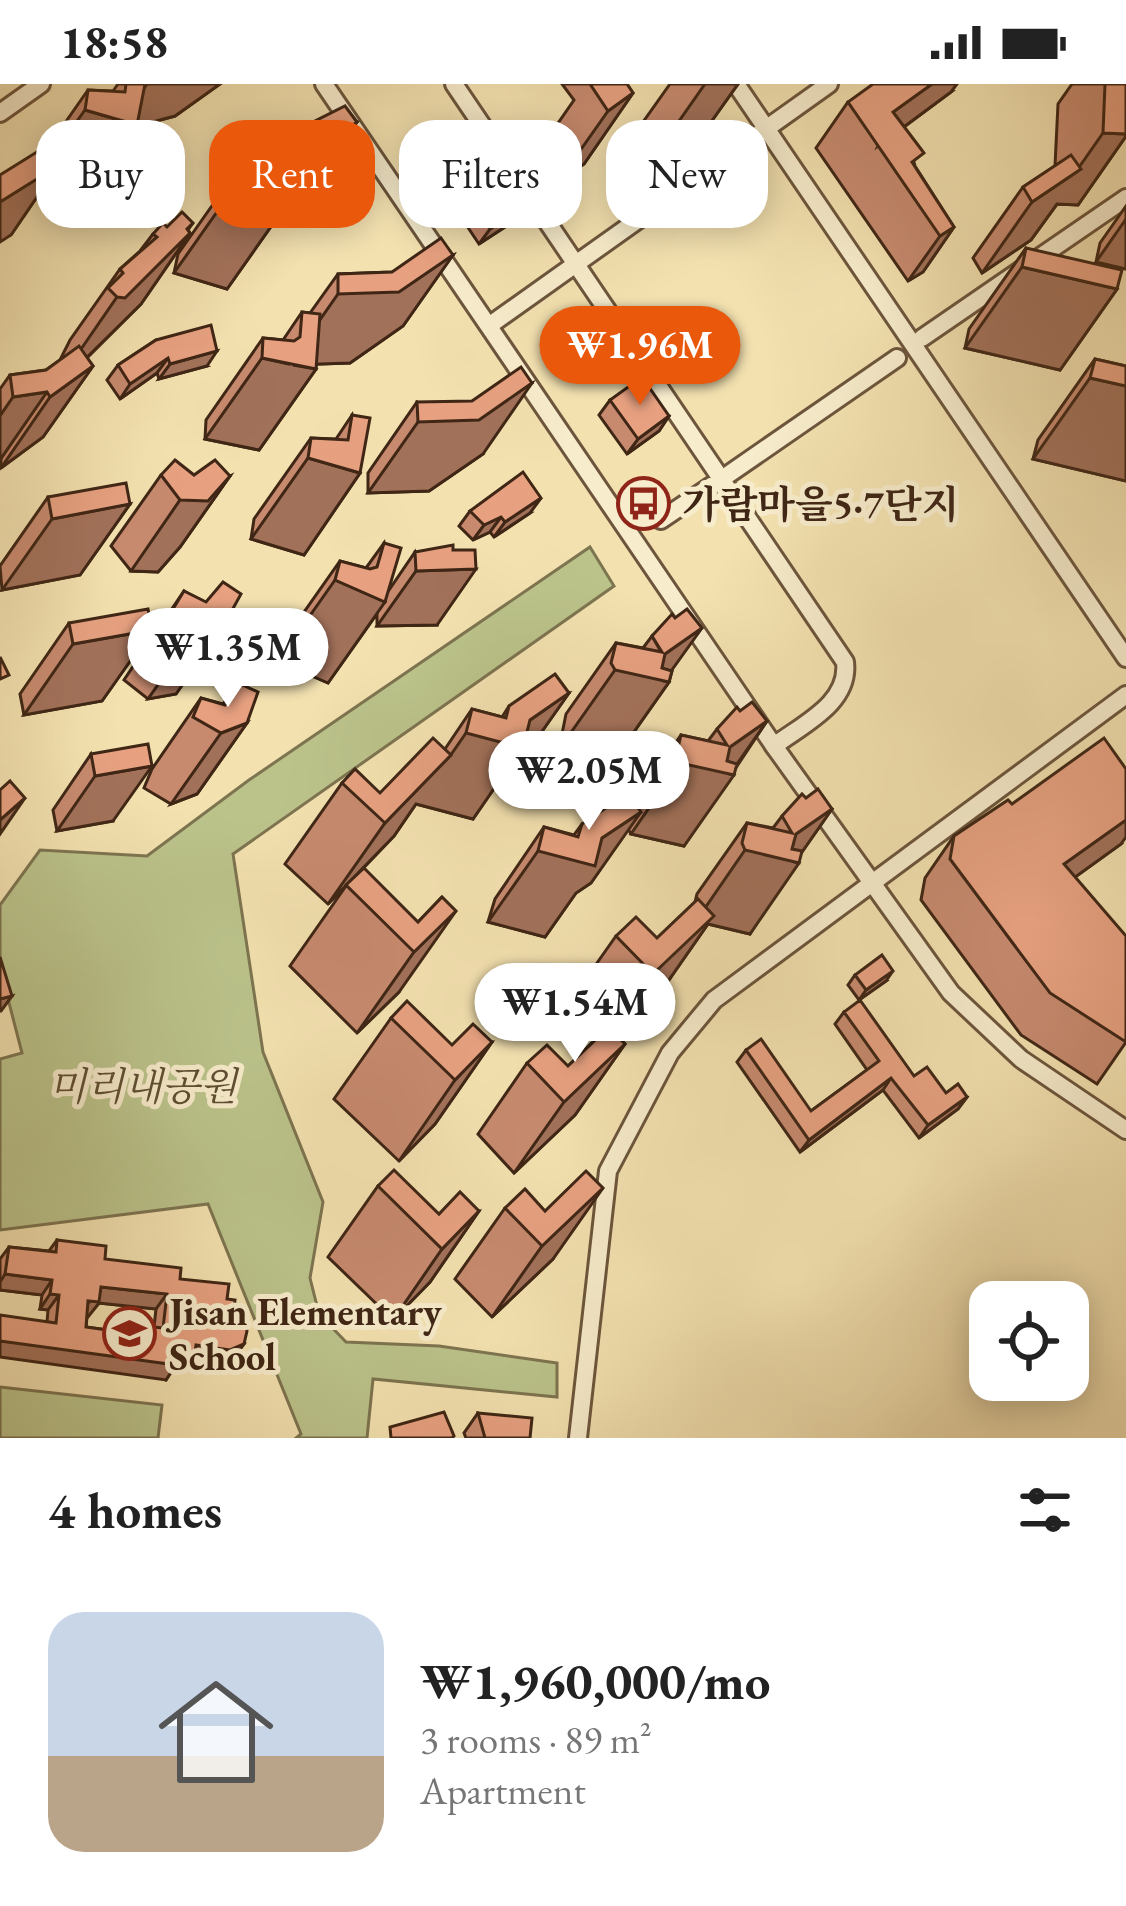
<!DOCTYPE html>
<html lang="en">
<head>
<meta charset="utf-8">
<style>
	:root { --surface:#fff; --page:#f2f2f2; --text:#222; --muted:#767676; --line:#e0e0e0; --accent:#ea580c }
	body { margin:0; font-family:"EB Garamond","Noto Serif KR",serif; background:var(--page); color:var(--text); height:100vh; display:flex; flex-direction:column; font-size:45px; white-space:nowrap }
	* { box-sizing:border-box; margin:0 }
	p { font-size:39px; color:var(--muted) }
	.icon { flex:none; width:66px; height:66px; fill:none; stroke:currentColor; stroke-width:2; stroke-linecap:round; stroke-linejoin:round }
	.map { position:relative; height:1354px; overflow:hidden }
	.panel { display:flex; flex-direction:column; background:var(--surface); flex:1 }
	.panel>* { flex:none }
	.hud { position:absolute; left:36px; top:36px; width:1056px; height:108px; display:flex; gap:24px }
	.tools { position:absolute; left:969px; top:1197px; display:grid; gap:24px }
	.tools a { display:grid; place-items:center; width:120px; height:120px; border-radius:24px; background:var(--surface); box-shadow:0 6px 30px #0003; font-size:60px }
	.price { position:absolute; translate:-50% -102px; padding:0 27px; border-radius:42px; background:#fff; color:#222; font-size:39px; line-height:78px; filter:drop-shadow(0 3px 6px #0008) }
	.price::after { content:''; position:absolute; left:50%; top:72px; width:36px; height:27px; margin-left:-18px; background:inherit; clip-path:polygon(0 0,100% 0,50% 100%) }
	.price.current { background:var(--accent); color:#fff }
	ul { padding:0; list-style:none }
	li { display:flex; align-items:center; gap:36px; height:300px; padding:0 48px }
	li+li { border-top:3px solid var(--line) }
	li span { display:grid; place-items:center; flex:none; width:336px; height:240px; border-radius:36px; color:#555 }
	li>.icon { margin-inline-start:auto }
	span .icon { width:144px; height:144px; fill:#fffc; stroke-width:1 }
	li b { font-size:51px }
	h2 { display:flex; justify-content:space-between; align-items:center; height:144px; padding:0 48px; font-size:51px }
	.pill { padding:0 42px; border-radius:36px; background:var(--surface); box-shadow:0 6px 30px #0003; font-size:42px; line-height:108px }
	.pill.current { background:var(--accent); color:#fff }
	.status { display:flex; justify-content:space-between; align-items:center; height:84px; padding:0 60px; background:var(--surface); direction:ltr }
	.status svg { height:33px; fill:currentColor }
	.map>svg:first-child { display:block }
	.green { fill:#bbc38b; stroke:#7d7450; stroke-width:3 }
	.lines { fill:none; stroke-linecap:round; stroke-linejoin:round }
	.minor-casing { stroke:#6c553c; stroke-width:22 }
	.minor { stroke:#f7eccc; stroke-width:16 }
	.wall { fill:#c78a6f; stroke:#3f2615; stroke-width:3; fill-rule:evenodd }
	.shaded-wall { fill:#a2715a; stroke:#3f2615; stroke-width:3 }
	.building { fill:#e7a181; stroke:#3f2615; stroke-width:3; fill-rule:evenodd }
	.labels { text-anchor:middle; stroke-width:10; stroke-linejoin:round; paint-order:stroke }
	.poi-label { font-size:39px; font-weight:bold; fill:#3f2615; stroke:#f7eccc; text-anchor:start }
	.park-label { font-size:39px; font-style:italic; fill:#5e4d32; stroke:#f7eccc }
</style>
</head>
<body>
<div class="status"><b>18:58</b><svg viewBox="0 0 49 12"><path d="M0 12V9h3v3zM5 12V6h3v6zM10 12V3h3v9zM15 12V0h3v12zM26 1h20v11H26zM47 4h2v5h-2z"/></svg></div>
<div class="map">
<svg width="1126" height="1354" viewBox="0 0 1126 1354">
	<rect width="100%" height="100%" fill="#f3e1b0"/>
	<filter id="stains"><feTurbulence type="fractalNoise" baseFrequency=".00167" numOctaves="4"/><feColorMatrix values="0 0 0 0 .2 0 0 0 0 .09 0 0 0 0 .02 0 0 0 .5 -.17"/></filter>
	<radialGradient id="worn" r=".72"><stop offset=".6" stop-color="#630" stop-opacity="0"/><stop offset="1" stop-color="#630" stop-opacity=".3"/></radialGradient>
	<g class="green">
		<path d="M590 463 614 502 233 770 263 968 323 1118 310 1194 319 1230 346 1258 439 1262 557 1279V1313L373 1295 367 1354H296L301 1350 208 1120 0 1146V975L22 969 0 884V821L40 766 147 772 249 696Z"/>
		<path d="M0 1303 162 1321 158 1354H0Z"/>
	</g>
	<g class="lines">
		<defs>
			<g id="minor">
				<path d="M324 0 774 662 951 909 1021 975 1126 1046"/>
				<path d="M454 0 845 578C850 619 803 640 774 662"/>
				<path d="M736 0 1126 574"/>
				<path d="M0 29 41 0"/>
				<path d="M490 241 829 0"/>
				<path d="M922 254 1126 114"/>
				<path d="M729 390 897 274"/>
				<path d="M661 436 711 402"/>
				<path d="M578 1354 608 1087 670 969 714 916 1126 611"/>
			</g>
		</defs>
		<use href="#minor" class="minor-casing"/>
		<use href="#minor" class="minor"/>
	</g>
	<g class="wall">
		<path d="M118 0H220L175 32 137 42 81 123 39 110 11 151 51 59 88 6 113 7Z"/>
		<path d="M562 0H627L633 9 584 80 558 98 538 68 574 16Z"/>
		<path d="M670 0H738L711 38 649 80 631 55Z"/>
		<path d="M1072 0H1126V52L1078 121 1057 120 1031 156 982 189 973 174 1023 103 1055 82 1058 20Z"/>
		<path d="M951 8 904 43 915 82 954 143 923 188 908 197 816 64 848 18Z"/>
		<path d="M313 38H357L307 109 282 127 227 205 174 189 178 170 235 89 257 92 276 66 289 68Z"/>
		<path d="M463 106 527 120 517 135 479 160 453 121Z"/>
		<path d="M1126 122V185L1096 178 1100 159Z"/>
		<path d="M167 143 188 146 190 149 141 220 87 274 93 282 43 353 1 384 0 305 10 291 46 286 60 276 70 256 120 185 140 167 153 150Z"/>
		<path d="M1026 164 1117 205 1060 286 965 264 969 245Z"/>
		<path d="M453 171 403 242 350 279 316 280V285L259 366 205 355 206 336 263 254 283 256 302 228 310 229 338 190 392 188Z"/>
		<path d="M156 256 207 282 159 295 157 289 120 315 107 296 118 281Z"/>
		<path d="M1095 275 1126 282V397L1033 375 1038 356Z"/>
		<path d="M610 316 669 332 659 347 627 370 599 331Z"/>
		<path d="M417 318 483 370 429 407 368 409V389Z"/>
		<path d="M352 331 360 389 304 471 251 455 254 435 311 354 336 355Z"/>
		<path d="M161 391 230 392 180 463 158 488 131 487 111 462Z"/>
		<path d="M48 413 130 420 80 491 2 506 0 482Z"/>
		<path d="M470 427 530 429 494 453 490 448 473 456 459 442Z"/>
		<path d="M384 459 389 506 415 468 437 541 377 542V530L328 599 278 577 283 558 340 477 366 484Z"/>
		<path d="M184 507 225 539 176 610 148 615 124 596Z"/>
		<path d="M69 539 152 546 102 617 24 631 20 610Z"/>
		<path d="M652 552 672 587 669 598 619 669 565 657 562 650 566 630 616 559 643 564Z"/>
		<path d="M238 599 247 639 197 710 171 720 144 704 152 685 201 614 223 620Z"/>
		<path d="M569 609 519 680 504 690 473 735 416 720 394 752 353 795 418 838 442 813 399 908 357 949 290 882 346 802 328 820 285 780 342 699 380 709 445 665 472 625 502 633 509 622Z"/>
		<path d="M740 627 767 637 684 762 631 750 628 745 591 799 576 809 545 853 488 838 495 815 544 743 574 751 582 740 635 718 681 651 708 657 717 645Z"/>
		<path d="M91 670 113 737 57 747 53 726Z"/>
		<path d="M806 714 832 725 802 768 750 850 708 840 664 903 615 950 625 960 575 1031 514 1089 478 1050 527 979 568 982 597 954 566 923 616 852 657 854 695 818 697 810 747 739 773 744 782 732Z"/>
		<path d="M1012 720 1121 760 1075 793 1126 958 1097 1000 1021 951 921 816 925 794 954 752Z"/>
		<path d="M855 891 886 897 859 916 848 901Z"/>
		<path d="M844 928 914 992 946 1009 967 1013 958 1025 919 1054 883 1006 800 1068 737 978 746 966 811 1027 867 986 835 940Z"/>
		<path d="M391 934 452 961 492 958 435 1040 399 1077 334 1015Z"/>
		<path d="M378 1102 439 1130 479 1127 430 1198 393 1236 328 1173Z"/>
		<path d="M505 1124 545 1127 553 1175 492 1233 455 1195Z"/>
		<path d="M57 1156 105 1175 180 1195 227 1215 233 1231V1275L220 1281 190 1276 185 1283 175 1282 166 1296 47 1238 48 1226 40 1225 42 1211 0 1206V1175L9 1163 49 1167ZM99 1219 156 1225 154 1243 136 1241 130 1249 86 1243 87 1233Z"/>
		<path d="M478 1329 530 1354H466L464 1349Z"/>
	</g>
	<g class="shaded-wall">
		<path d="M147 0H220L175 32 137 42 81 123 39 110 11 151 0 158V118L35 96 85 26 122 37Z"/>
		<path d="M705 0H738L711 38 649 80Z"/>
		<path d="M932 0H957L951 8 878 62 893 28Z"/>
		<path d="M633 9 584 80 558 98 608 27Z"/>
		<path d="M357 38 307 109 282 127 227 205 174 189 231 108 274 121 308 73Z"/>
		<path d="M1103 49 1126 50V52L1078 121 1057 120 1031 156 982 189 1032 118 1075 89Z"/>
		<path d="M527 120 517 135 479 160 490 145Z"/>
		<path d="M1126 135V185L1096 178Z"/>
		<path d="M193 139 176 163 190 149 141 220 75 285 68 284 117 213Z"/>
		<path d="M954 143 923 188 908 197 940 152Z"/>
		<path d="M453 171 403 242 350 279 293 281 316 285 259 366 205 355 262 274 289 280 338 210Z"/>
		<path d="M1022 183 1117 205 1060 286 965 264Z"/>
		<path d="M217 267 207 282 159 295 170 280Z"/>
		<path d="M168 274 157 289 120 315 130 300Z"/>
		<path d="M93 282 43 353 1 384 50 313Z"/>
		<path d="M1090 294 1126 302V397L1033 375Z"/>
		<path d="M532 299 483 370 429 407 368 409 418 338Z"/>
		<path d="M47 308 0 376V332L13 313Z"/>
		<path d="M669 332 659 347 627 370 638 355Z"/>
		<path d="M308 374 360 389 304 471 251 455Z"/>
		<path d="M230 392 180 463 158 488 131 487 180 416Z"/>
		<path d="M541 414 530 429 494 453 505 438Z"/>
		<path d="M130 420 80 491 2 506 52 435Z"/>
		<path d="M501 433 490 448 473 456 484 441Z"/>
		<path d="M476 485 437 541 377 542 416 487Z"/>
		<path d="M335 496 385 518 328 599 278 577Z"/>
		<path d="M225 539 176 610 148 615 198 544Z"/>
		<path d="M702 544 664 597 669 598 619 669 565 657 615 586 665 570Z"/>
		<path d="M152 546 102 617 24 631 73 560Z"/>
		<path d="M569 609 519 680 504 690 473 735 416 720 394 752 328 820 385 739 450 672 466 649 530 636Z"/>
		<path d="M767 637 730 690 734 691 684 762 631 750 680 679 730 663Z"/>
		<path d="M247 639 197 710 171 720 221 649Z"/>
		<path d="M152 682 113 737 57 747 95 692Z"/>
		<path d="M25 714 0 750V736Z"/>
		<path d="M832 725 795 778 799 779 750 850 708 840 664 903 603 961 653 890 696 837 745 766 796 750Z"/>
		<path d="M641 728 591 799 576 809 545 853 488 838 538 767 602 754Z"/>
		<path d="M1126 736V753L1121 760 1035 822 1064 780Z"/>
		<path d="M456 827 399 908 357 949 414 868Z"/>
		<path d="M893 887 886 897 859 916 866 906Z"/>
		<path d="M12 912 1 927H0V915Z"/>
		<path d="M492 958 435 1040 399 1077 455 996Z"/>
		<path d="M625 960 575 1031 514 1089 564 1018Z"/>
		<path d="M891 994 883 1006 800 1068 809 1056Z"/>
		<path d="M967 1013 958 1025 919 1054 928 1041Z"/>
		<path d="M603 1104 553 1175 492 1233 542 1162Z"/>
		<path d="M479 1127 430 1198 393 1236 442 1165Z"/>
		<path d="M5 1190 52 1196 42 1211 0 1206V1198Z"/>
		<path d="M101 1203 167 1210 156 1225 99 1219 88 1233 78 1232Z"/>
		<path d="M50 1210 59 1211 48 1226 40 1225Z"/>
		<path d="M0 1257 178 1266 196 1261 244 1260 233 1275 220 1281 190 1276 185 1283 175 1282 166 1296 0 1273Z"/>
	</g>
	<g class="building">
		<path d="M126 0H145L137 41 85 26 88 6 125 8Z"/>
		<path d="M590 0H627L633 9 608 27Z"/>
		<path d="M873 0H932L893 28 924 69 912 78 954 143 940 152 848 18Z"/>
		<path d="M1105 0H1126V50L1103 49Z"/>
		<path d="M345 22 357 38 308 73 297 57 317 43 313 38Z"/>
		<path d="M53 58 63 72 61 80 0 118V91Z"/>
		<path d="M276 66 294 69 284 124 231 108 235 89 265 94 272 90Z"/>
		<path d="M1071 71 1081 85 1032 118 1023 103Z"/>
		<path d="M493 86 501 97 508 92 527 120 490 145 463 106Z"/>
		<path d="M182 128 193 139 187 145 190 149 125 214 117 213 108 204 123 189 120 185 157 153 153 150 163 139 167 143Z"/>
		<path d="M441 154 453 171 399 208 338 210V190L392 188Z"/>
		<path d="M1026 164 1122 186 1117 205 1022 183Z"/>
		<path d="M302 228 320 230 316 285 262 274 263 254 294 257 300 253Z"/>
		<path d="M211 241 217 267 170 280 168 274 130 300 118 281 156 256Z"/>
		<path d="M79 262 93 282 50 313 47 308 13 313 10 291 46 286Z"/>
		<path d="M1095 275 1126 282V302L1090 294Z"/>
		<path d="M521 283 532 299 479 336 418 338 417 318 472 317Z"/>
		<path d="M642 293 669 332 638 355 610 316Z"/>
		<path d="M352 331 370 334 360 389 308 374 311 354 348 356Z"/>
		<path d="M175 376 194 391 215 376 230 392 208 417 180 416 161 391Z"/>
		<path d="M523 388 541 414 505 438 501 433 484 441 470 427Z"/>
		<path d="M126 399 130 420 52 435 48 413Z"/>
		<path d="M384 459 401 464 385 518 335 496 340 477 370 485 377 483Z"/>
		<path d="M453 461V466H475L476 485 416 487 415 468Z"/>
		<path d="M223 498 241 510 225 539 198 544 173 525 184 507 206 518Z"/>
		<path d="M148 525 152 546 73 560 69 539Z"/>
		<path d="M687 525 702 544 665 570 662 584 672 587 669 598 615 586 611 579 616 559 662 568 652 552 672 530 675 534Z"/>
		<path d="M0 573 9 591 0 595Z"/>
		<path d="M555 590 569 609 530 636 523 664 466 649 472 625 506 634 509 622Z"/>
		<path d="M238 599 258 608 247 639 221 649 193 633 201 614 225 621Z"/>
		<path d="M752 618 767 637 730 663 727 677 737 680 734 691 680 679 676 672 681 651 727 661 717 645 737 623 740 627Z"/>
		<path d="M433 654 451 671 385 739 342 699 355 685 380 709Z"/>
		<path d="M1104 654 1126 685V736L1064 780 1126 852V958L1050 909 950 775 954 752 1008 716 1012 720Z"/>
		<path d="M148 660 152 682 95 692 91 670Z"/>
		<path d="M10 697 25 714 0 736V706Z"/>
		<path d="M818 705 832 725 796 750 792 765 802 767 799 779 745 766 742 759 747 739 792 749 782 732 802 710 806 714Z"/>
		<path d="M628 709 641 728 602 754 595 782 538 767 544 743 578 753 582 740Z"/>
		<path d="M364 784 418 838 442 813 456 827 414 868 346 801Z"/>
		<path d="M698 815 714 832 653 890 616 852 636 833 657 854Z"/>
		<path d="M882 871 893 887 866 906 855 891Z"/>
		<path d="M0 873 12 912 0 915Z"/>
		<path d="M860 916 914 992 927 983 946 1009 958 1000 967 1013 928 1041 891 994 809 1056 746 966 761 955 811 1027 879 977 844 928Z"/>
		<path d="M407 917 452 961 473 940 492 958 455 996 391 934Z"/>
		<path d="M609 943 625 960 564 1018 527 979 547 961 568 982Z"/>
		<path d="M394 1086 439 1130 460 1108 479 1127 442 1165 378 1102Z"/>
		<path d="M586 1087 603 1104 542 1162 505 1124 525 1105 545 1127Z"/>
		<path d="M57 1156 106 1162 105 1175 181 1184 180 1195 229 1200 227 1215 235 1216 233 1231 245 1236 247 1247 244 1260 230 1266 196 1261 195 1268 178 1266 176 1281 0 1257V1231L56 1239 59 1211 50 1210 52 1196 5 1190 9 1163 56 1168ZM101 1203 167 1210 163 1244 136 1241 135 1250 86 1243 88 1217 99 1218Z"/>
		<path d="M444 1328 454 1352 452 1354H391L390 1343Z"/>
		<path d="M478 1329 532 1334 530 1354H485Z"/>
	</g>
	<defs>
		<symbol id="bus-ring" viewBox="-11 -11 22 22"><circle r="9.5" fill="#f7eccc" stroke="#8f2418" stroke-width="1.5"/><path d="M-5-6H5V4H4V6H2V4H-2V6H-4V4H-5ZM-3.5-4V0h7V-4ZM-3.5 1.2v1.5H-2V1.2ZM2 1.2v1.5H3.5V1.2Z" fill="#8f2418"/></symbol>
		<symbol id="school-ring" viewBox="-11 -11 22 22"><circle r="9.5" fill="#f7eccc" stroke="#8f2418" stroke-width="1.5"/><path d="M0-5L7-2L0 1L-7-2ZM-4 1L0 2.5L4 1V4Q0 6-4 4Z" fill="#8f2418"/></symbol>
	</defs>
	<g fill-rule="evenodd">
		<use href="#bus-ring" x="614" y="390" width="59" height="59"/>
		<use href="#school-ring" x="100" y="1220" width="59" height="59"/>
	</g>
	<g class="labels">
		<g class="poi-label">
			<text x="682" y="434">가람마을5·7단지</text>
			<text x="169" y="1241">Jisan Elementary<tspan x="169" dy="45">School</tspan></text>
		</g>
		<g class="park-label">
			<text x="143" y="1016">미리내공원</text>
		</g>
	</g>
	<rect width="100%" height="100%" filter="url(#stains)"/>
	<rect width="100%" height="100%" fill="url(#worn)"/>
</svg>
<div class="tools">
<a><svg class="icon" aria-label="locate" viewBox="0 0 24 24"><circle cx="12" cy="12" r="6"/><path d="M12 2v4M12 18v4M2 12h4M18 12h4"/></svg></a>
</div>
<b class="price current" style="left:640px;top:324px">₩1.96M</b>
<b class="price" style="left:228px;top:626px">₩1.35M</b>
<b class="price" style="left:589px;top:749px">₩2.05M</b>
<b class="price" style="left:575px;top:981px">₩1.54M</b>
<div class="hud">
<a class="pill">Buy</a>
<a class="pill current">Rent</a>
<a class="pill">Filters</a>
<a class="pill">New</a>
</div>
</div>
<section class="panel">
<h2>4 homes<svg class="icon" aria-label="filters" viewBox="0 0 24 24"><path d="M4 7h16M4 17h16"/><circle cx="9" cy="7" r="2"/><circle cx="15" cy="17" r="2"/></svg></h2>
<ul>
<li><span style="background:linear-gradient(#c9d6e8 60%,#b9a48a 0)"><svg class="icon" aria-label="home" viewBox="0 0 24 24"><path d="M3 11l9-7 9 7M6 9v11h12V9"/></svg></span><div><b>₩1,960,000/mo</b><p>3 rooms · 89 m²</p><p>Apartment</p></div></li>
</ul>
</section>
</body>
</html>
